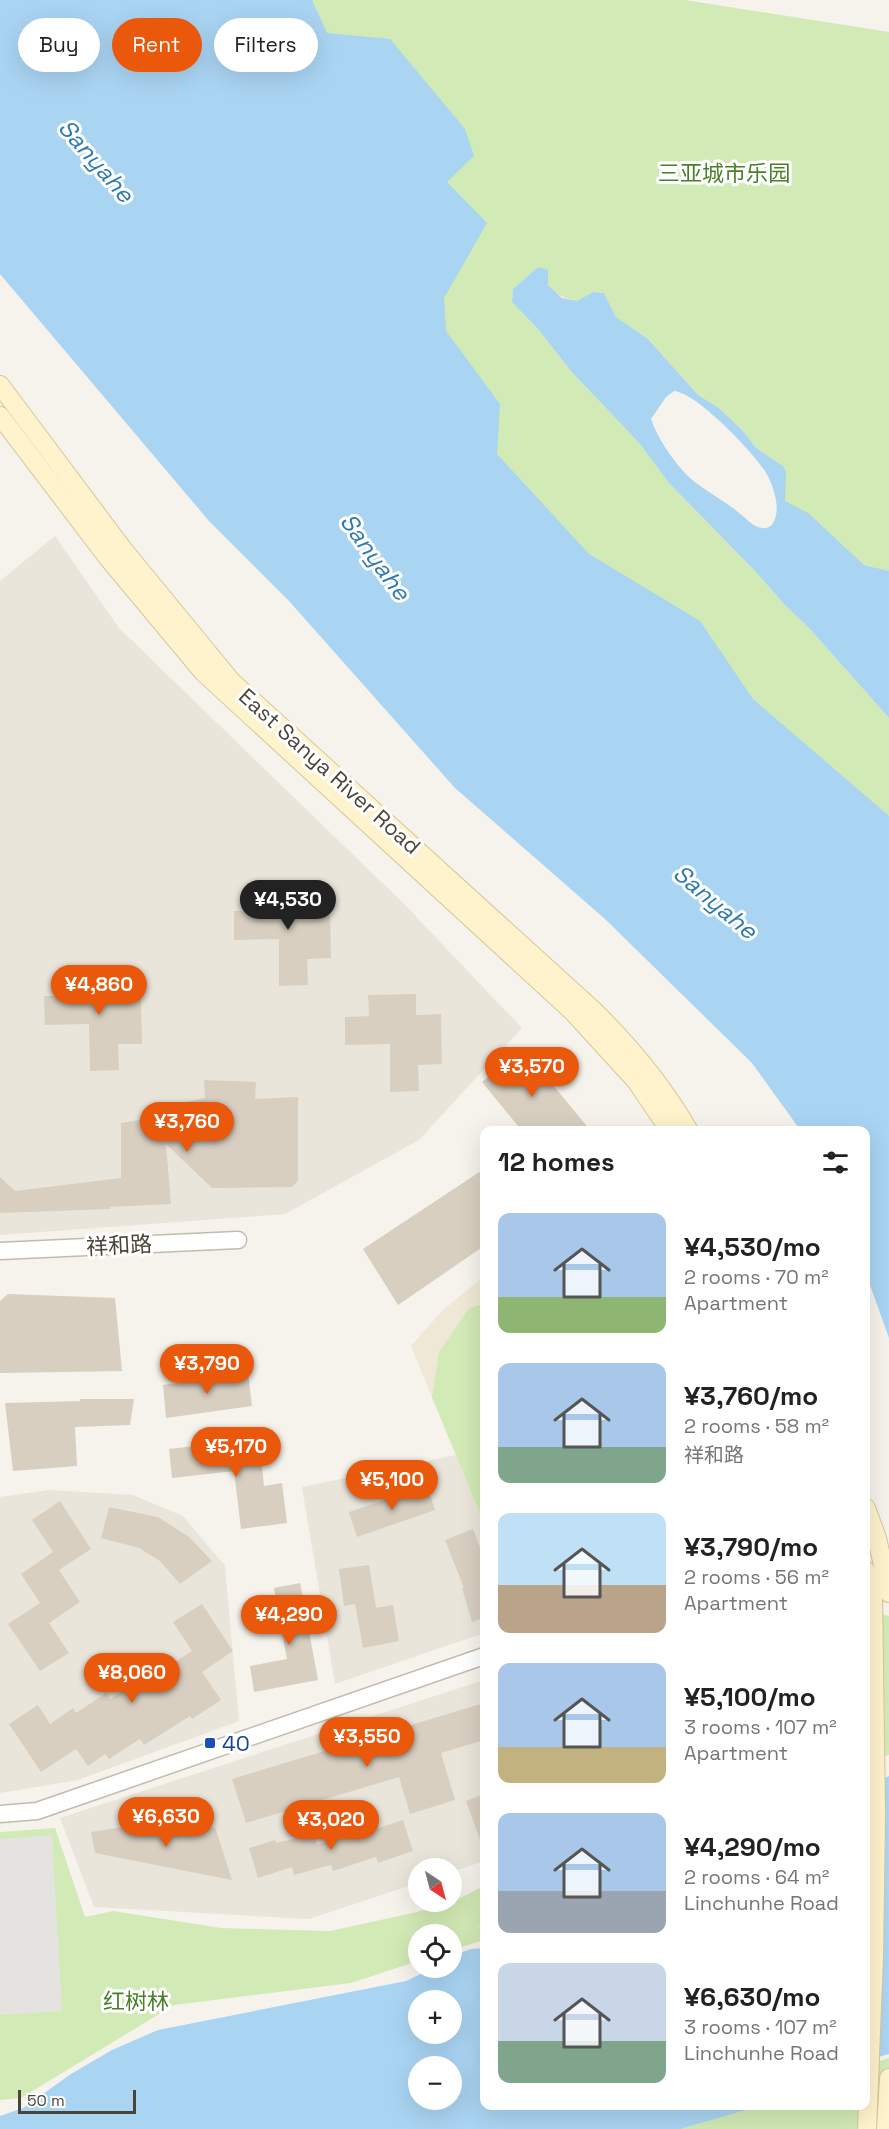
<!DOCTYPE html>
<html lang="en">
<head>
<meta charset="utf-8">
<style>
	:root { --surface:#fff; --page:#f2f2f2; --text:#222; --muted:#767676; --accent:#ea580c }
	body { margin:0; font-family:"Space Grotesk","Noto Sans SC",sans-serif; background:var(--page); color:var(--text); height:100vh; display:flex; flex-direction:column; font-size:22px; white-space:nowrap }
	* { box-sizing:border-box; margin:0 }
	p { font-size:20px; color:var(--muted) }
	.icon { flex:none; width:33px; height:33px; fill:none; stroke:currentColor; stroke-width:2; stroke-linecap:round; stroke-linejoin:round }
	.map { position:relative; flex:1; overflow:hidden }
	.side { position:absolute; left:480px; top:1126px; width:390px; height:984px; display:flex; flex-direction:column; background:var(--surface); border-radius:12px; box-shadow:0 6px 24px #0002 }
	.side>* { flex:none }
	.guide { position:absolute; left:18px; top:18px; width:372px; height:54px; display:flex; gap:12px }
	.needle { width:39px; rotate:144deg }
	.buttons { position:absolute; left:408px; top:1858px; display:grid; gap:12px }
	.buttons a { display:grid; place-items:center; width:54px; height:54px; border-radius:50%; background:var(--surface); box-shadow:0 6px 24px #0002; font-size:30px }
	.scale { position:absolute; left:18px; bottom:15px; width:118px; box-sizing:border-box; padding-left:6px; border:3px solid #4b4439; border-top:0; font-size:16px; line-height:21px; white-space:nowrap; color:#4b4439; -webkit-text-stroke:4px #fff; paint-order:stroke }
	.price { position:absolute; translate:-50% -51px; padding:0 14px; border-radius:21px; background:var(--accent); color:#fff; font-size:20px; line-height:39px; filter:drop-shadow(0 2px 3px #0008) }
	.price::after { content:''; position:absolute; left:50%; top:36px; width:18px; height:14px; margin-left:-9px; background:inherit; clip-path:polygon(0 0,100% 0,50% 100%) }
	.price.active { background:#222; color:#fff }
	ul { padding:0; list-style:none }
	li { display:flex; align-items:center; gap:18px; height:150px; padding:0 18px }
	li span { display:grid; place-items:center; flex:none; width:168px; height:120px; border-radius:12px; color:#555 }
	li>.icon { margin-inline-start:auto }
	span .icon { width:72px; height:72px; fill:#fffc; stroke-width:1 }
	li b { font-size:26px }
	h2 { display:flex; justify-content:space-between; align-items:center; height:72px; padding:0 18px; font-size:26px }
	.chip { padding:0 21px; border-radius:27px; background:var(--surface); box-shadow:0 6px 24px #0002; font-size:21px; line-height:54px }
	.chip.active { background:var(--accent); color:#fff }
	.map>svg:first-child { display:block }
	.residential { fill:#eae5da }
	.education { fill:#efe8d6 }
	.green { fill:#d2eab5 }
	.parking { fill:#e5e3e0 }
	.water { fill:#a9d4f2; fill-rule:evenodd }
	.building { fill:#d8cfc1 }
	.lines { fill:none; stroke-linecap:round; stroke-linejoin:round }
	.tertiary-casing { stroke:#c2bbae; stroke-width:19 }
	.secondary-casing { stroke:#d6c79b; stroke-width:20 }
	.tertiary { stroke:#fff; stroke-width:16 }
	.secondary { stroke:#fff3cd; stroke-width:18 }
	.transit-dot { fill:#1a4fb4; stroke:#fff; stroke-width:2 }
	.labels { text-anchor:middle; stroke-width:6; stroke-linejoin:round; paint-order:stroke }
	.park-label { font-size:22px; fill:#4a7f2a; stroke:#fff }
	.street-label { font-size:22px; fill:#4b4439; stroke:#fff }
	.transit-label { font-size:22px; fill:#164399; stroke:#fff; text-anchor:start }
	.water-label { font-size:24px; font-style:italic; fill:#2e7ab2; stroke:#fff }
</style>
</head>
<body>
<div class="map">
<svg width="889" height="2129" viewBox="0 0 889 2129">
	<rect width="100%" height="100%" fill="#f6f3ec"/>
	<g class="residential">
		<path d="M55 536 119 628 404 904 522 1028 419 1140 285 1214 0 1235V581Z"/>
		<path d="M456 1455 484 1523V1633L335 1684 302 1487Z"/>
		<path d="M48 1490 133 1495 183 1516 225 1566 239 1721 78 1780 0 1793V1497Z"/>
		<path d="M484 1680V1861L452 1872V1869H418V1883L309 1919 94 1907 60 1818Z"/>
	</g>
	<path class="education" d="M484 1276V1523L411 1346 442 1311Z"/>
	<g class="green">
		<path d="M303 0H685L889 32V578L874 567 864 565 795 507 784 501 783 466 756 448 743 431 719 408 698 395 648 339 616 317 604 293 593 292 577 301C554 296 549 288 538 267L513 289 512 302 538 329 570 370 640 444 669 483 755 571 784 604 810 629 889 718V830L602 578 491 460 314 33Z"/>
		<path d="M484 1304V1523L432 1397 439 1352 469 1308Z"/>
		<path d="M866 1610 889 1616V1755L866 1760Z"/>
		<path d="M55 1828 85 1917 113 1911 221 1928 330 1931 417 1912 452 1902 484 1886V1923L474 1928 484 1924V1940L452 1950V1935H418V1961L351 1983 174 2005 21 2098 0 2100V1832Z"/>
		<path d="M889 2058V2129H661L726 2106H866V2066Z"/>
	</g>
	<path class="parking" d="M52 1835 62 2011 0 2015V1839Z"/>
	<g class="water">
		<path d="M0 0H312L327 33 390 39 465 129 474 156 447 182 487 223 444 298 446 331 500 404 497 454 589 554 700 621 753 699 889 816V1338L866 1274V1131H801L752 1063 605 919 455 788 289 601 209 521 0 274Z"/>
		<path d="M538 267 548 270V285L562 298 577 301 593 292 604 293 616 317 648 339 698 395 719 408 743 431 756 448 783 466 786 472 785 501 808 513 864 565 889 571V718L810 629 784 604 755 571 669 483 640 444 570 370 538 329 512 302 513 289ZM674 391C697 393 752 451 765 471 773 484 782 509 773 523 771 527 766 529 762 528 753 527 746 518 739 513 723 499 697 487 684 472 670 456 658 439 651 419L666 397Z"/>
		<path d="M889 1776V2054L866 2060V1786Z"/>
		<path d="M484 1948V2106H753L742 2111 680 2129H0V2116L23 2108 71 2074 112 2050 158 2030 406 1981 433 1968H452V1956L471 1949ZM418 2001H452V2034H418ZM418 2067H452V2100H418Z"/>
	</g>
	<g class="building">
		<path d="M305 888V909H330L331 958 307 959 308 985 279 986V939L234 940V911H258L257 890Z"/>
		<path d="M115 974V994H141L142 1044H118L119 1070 90 1071 89 1024 45 1025 44 996H68V975Z"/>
		<path d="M416 994V1015L441 1014 442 1064 418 1065 419 1091 390 1092V1044L345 1045V1017L369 1016 368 995Z"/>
		<path d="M523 1049 591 1131H522L482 1082Z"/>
		<path d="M204 1080 256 1082 255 1099 298 1097V1181L292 1187 212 1188 166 1144 171 1204 110 1207 111 1209 0 1213V1177L15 1191 121 1178V1123L170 1115 169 1106 205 1098Z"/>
		<path d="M484 1169V1246L398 1305 363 1249Z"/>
		<path d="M8 1294 115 1298 122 1371 0 1373V1301Z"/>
		<path d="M248 1372 252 1406 166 1418 163 1385Z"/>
		<path d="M80 1399H134L130 1425 75 1427 77 1466 13 1471 5 1403 80 1401Z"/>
		<path d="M259 1439 264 1486 282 1483 287 1523 241 1529 234 1471 172 1478 169 1449Z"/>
		<path d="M427 1486 435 1510 357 1537 349 1512Z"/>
		<path d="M60 1501 91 1549 59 1570 80 1602 49 1623 69 1653 40 1671 8 1624 40 1603 21 1574 53 1552 32 1520Z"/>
		<path d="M109 1507 158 1517 189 1537 212 1561 180 1584 160 1561 139 1548 101 1538Z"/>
		<path d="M473 1529 484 1559V1618L472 1622 462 1588H464L445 1540Z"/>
		<path d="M369 1565 376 1608 393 1605 399 1641 363 1648 355 1604 344 1606 339 1569Z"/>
		<path d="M300 1583 318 1680 254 1692 250 1666 287 1659 274 1588Z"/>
		<path d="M202 1604 233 1651 202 1672 221 1700 192 1719 190 1716 144 1745 140 1739 109 1759 105 1754 88 1766 76 1749 41 1772 9 1724 38 1705 50 1724 73 1708 76 1713 106 1693 110 1699 142 1679 144 1682 192 1651 173 1622Z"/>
		<path d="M484 1703V1740L441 1753 455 1800 410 1814 399 1777 246 1823 232 1779Z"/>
		<path d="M484 1794V1848H483L466 1801Z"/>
		<path d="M403 1820 413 1851 378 1863 376 1857 333 1871 331 1865 294 1875 292 1867 258 1878 249 1848 275 1840 276 1843 314 1834 317 1845 354 1832 355 1836Z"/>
		<path d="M155 1822 158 1836 184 1822 194 1833 215 1827 232 1880 95 1853 91 1832Z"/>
	</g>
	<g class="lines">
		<defs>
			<g id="tertiary">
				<path d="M0 1251 238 1240"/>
				<path d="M0 1814 37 1811 484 1656"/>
			</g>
			<g id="secondary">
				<path d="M0 385 122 548 232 682 593 1010C630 1046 663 1086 689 1131"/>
				<path d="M0 416 108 558 203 672 573 1012 636 1081 670 1131"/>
				<path d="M866 1508 877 1538 889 1593"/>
				<path d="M866 1571 873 1593 876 1814 874 1957 867 2129"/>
				<path d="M886 2129 889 2078"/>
			</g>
		</defs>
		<use href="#tertiary" class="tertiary-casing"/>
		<use href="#secondary" class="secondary-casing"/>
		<use href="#tertiary" class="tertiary"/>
		<use href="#secondary" class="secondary"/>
	</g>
	<rect class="transit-dot" x="204" y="1737" width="12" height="12" rx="3"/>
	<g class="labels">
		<g class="park-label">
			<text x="724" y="181">三亚城市乐园</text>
			<text x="136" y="2009">红树林</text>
		</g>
		<g class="street-label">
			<text transform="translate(330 771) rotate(42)" y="8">East Sanya River Road</text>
			<text transform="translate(119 1245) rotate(-3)" y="8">祥和路</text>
		</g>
		<g class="transit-label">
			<text x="222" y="1751">40</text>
		</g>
		<g class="water-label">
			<text transform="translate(96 161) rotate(49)" y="8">Sanyahe</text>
			<text transform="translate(375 557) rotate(54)" y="8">Sanyahe</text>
			<text transform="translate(715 902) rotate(40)" y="8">Sanyahe</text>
		</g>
	</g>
</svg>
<div class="buttons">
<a><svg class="needle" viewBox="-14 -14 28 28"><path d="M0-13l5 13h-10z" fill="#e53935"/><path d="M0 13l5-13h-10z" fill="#767676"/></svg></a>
<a><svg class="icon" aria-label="locate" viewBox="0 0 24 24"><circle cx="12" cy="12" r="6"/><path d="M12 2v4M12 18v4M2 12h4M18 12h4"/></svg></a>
<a>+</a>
<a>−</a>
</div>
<div class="scale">50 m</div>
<b class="price active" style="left:288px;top:931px">¥4,530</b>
<b class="price" style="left:99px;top:1016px">¥4,860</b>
<b class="price" style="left:532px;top:1098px">¥3,570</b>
<b class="price" style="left:187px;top:1153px">¥3,760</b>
<b class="price" style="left:207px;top:1395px">¥3,790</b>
<b class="price" style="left:236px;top:1478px">¥5,170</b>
<b class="price" style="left:392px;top:1511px">¥5,100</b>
<b class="price" style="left:289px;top:1646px">¥4,290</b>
<b class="price" style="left:132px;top:1704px">¥8,060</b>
<b class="price" style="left:367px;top:1768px">¥3,550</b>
<b class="price" style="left:166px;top:1848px">¥6,630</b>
<b class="price" style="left:331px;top:1851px">¥3,020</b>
<div class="guide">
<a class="chip">Buy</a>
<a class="chip active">Rent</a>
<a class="chip">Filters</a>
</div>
<section class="side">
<h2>12 homes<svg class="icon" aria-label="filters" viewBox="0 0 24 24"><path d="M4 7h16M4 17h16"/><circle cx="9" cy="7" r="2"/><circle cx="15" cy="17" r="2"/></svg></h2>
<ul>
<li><span style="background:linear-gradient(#a9c7e8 70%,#8fb573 0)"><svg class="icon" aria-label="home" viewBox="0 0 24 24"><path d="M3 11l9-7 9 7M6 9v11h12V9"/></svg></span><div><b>¥4,530/mo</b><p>2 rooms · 70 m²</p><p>Apartment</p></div></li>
<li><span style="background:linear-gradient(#a9c7e8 70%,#7fa58c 0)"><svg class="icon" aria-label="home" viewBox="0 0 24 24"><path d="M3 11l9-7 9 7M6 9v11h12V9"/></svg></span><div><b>¥3,760/mo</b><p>2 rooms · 58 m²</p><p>祥和路</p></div></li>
<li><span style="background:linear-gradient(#bfe0f5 60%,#b9a48a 0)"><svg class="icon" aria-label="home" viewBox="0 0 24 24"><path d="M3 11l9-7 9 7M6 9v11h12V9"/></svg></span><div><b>¥3,790/mo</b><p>2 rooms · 56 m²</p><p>Apartment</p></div></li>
<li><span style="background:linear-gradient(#a9c7e8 70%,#c2b280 0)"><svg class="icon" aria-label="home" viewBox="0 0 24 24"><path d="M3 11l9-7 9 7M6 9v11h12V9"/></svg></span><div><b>¥5,100/mo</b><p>3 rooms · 107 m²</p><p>Apartment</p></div></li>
<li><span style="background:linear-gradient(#a9c7e8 65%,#9aa5b1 0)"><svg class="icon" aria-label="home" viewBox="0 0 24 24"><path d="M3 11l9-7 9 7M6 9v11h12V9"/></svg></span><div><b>¥4,290/mo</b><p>2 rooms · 64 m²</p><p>Linchunhe Road</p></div></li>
<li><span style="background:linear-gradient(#c9d6e8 65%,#7fa58c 0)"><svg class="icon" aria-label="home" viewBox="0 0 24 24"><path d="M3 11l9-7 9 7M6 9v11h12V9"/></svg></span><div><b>¥6,630/mo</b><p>3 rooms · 107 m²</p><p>Linchunhe Road</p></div></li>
</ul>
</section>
</div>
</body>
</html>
